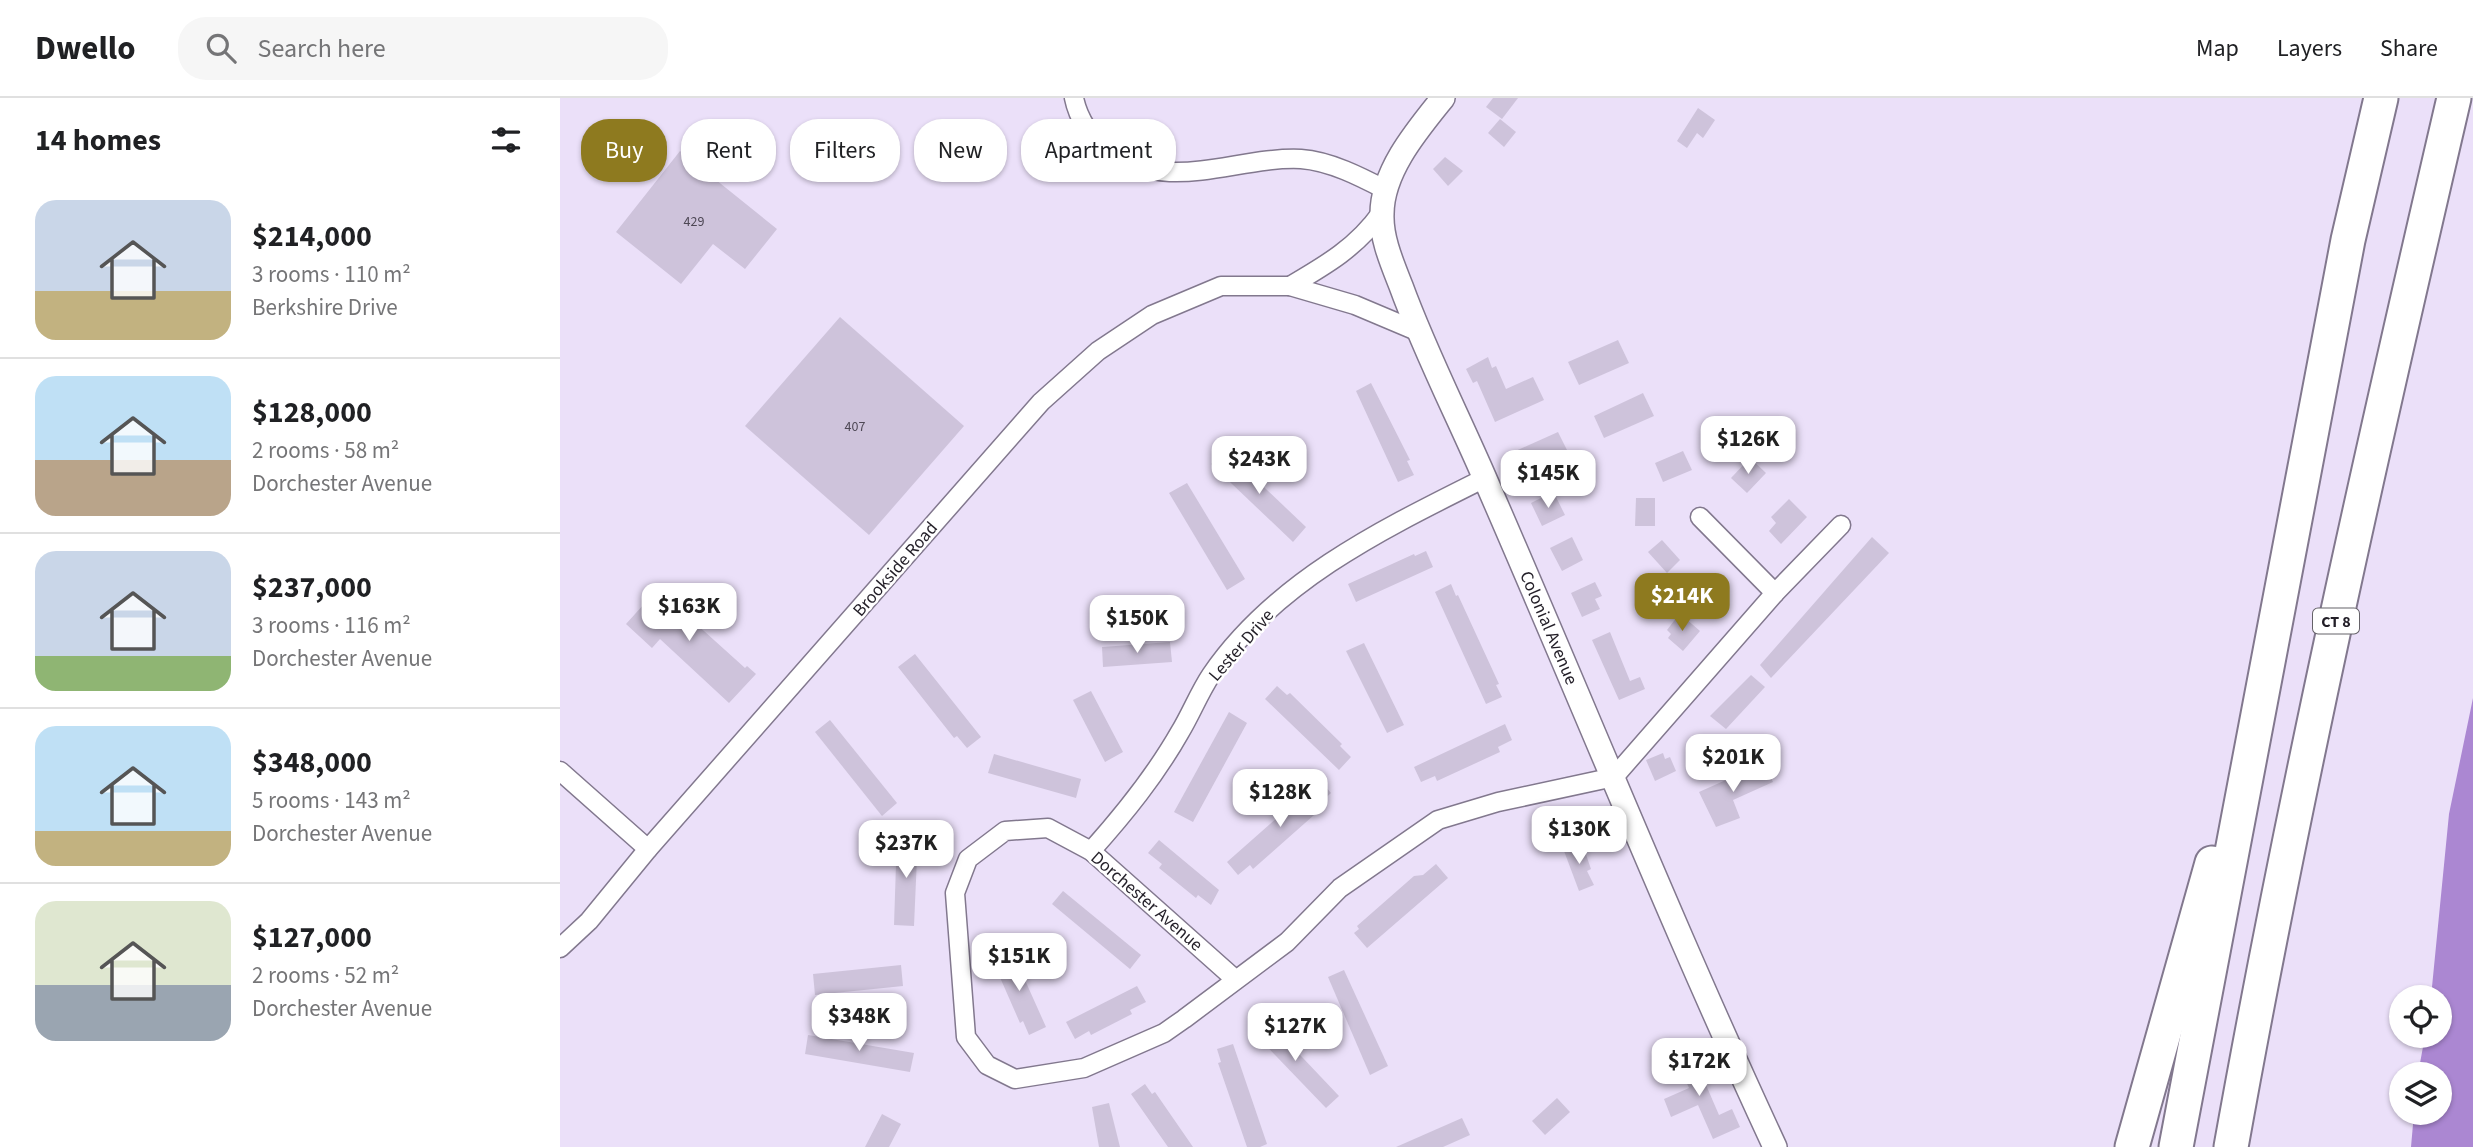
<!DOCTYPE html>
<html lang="en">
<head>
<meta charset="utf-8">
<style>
	:root { --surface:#fff; --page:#f6f6f6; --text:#202124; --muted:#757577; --line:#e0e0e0; --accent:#8e7a1f }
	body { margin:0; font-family:"Source Sans 3",sans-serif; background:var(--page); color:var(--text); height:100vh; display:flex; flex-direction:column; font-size:26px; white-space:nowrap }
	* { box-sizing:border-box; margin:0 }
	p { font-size:23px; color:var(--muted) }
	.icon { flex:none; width:38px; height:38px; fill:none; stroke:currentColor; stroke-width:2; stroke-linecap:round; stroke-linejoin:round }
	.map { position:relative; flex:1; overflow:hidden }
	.drawer { display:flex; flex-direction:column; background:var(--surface); width:560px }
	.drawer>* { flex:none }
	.banner { position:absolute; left:21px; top:21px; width:665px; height:63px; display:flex; gap:14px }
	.tools { position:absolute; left:1829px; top:887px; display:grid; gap:14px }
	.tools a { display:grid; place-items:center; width:63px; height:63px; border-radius:50%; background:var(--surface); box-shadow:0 2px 5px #0004; font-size:35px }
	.price { position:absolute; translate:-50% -60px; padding:0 16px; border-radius:14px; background:#fff; color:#222; font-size:23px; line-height:46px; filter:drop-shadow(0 2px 4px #0008) }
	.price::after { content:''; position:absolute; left:50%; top:42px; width:21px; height:16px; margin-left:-10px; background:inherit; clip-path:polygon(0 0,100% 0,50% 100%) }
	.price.current { background:var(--accent); color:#fff }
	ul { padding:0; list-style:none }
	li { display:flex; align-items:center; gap:21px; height:175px; padding:0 35px }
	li+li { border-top:2px solid var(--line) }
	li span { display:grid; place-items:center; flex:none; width:196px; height:140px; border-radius:21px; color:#555 }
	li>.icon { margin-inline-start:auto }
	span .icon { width:84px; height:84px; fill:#fffc; stroke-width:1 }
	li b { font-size:30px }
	h2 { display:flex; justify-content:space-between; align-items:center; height:84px; padding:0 35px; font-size:30px }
	.chip { padding:0 24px; border-radius:28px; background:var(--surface); box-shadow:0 2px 5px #0004; font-size:24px; line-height:63px }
	.chip.current { background:var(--accent); color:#fff }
	header { display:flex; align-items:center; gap:42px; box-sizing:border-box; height:98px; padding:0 35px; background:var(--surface); border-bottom:2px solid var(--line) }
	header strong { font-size:33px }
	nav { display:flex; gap:38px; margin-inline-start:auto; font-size:24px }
	.search { width:490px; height:63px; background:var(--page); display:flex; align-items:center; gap:18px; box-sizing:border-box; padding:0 24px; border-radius:28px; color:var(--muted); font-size:26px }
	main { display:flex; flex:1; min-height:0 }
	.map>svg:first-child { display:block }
	.water { fill:#ab87d2 }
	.building { fill:#cec3db }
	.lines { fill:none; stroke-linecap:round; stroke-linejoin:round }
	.minor-casing { stroke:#82788e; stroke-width:21 }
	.tertiary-casing { stroke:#82788e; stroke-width:26 }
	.motorway-casing { stroke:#82788e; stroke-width:37 }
	.minor { stroke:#fff; stroke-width:18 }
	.tertiary { stroke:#fff; stroke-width:23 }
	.motorway { stroke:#fff; stroke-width:33 }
	.labels { text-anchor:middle; stroke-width:5; stroke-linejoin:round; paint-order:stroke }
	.number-label { font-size:14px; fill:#4e4855 }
	.shield { fill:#fff; stroke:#656268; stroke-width:2 }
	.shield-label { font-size:16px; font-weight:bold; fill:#231f28 }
	.street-label { font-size:18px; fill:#231f28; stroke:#fff }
</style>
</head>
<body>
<header>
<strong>Dwello</strong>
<div class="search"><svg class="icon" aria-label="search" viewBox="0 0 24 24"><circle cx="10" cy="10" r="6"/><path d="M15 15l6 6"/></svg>Search here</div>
<nav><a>Map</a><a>Layers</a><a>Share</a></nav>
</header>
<main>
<section class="drawer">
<h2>14 homes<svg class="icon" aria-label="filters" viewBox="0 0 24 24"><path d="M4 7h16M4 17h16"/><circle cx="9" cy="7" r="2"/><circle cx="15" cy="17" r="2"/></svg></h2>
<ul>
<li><span style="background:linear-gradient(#c9d6e8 65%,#c2b280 0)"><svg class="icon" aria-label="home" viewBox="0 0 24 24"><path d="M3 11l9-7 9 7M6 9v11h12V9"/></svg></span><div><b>$214,000</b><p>3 rooms · 110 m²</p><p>Berkshire Drive</p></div></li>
<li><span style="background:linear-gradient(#bfe0f5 60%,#b9a48a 0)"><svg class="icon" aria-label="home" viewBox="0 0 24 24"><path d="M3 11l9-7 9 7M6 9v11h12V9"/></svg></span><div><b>$128,000</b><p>2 rooms · 58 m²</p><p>Dorchester Avenue</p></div></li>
<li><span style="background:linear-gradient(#c9d6e8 75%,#8fb573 0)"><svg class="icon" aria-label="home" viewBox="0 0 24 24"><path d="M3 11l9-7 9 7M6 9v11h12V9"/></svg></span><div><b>$237,000</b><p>3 rooms · 116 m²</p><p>Dorchester Avenue</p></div></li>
<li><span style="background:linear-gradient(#bfe0f5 75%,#c2b280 0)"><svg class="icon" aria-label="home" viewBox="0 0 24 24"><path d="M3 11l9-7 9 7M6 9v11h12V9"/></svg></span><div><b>$348,000</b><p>5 rooms · 143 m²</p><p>Dorchester Avenue</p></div></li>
<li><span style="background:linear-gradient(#dfe7d0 60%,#9aa5b1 0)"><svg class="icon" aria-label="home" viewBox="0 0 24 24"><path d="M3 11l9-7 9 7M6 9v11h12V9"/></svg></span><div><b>$127,000</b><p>2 rooms · 52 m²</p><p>Dorchester Avenue</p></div></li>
</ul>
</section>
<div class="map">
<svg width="1913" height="1049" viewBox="0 0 1913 1049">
	<rect width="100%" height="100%" fill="#ebe0f9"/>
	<path class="water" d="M1913 600V1049H1851L1854 1015H1880V976H1858L1865 938H1880V900L1871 899 1889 716Z"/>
	<g class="building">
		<path d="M933 0H958L942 21 926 9Z"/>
		<path d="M1138 10 1155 22 1143 40 1137 35 1127 50 1117 43Z"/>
		<path d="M940 21 956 34 944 49 928 35Z"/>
		<path d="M120 53 217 131 185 171 153 146 121 186 56 134Z"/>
		<path d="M885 59 903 73 888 88 873 71Z"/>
		<path d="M280 219 404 328 309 437 185 328Z"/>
		<path d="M1058 242 1069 265 1019 287 1008 264Z"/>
		<path d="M928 259 932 270 936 268 946 291 973 279 984 302 935 324 917 283 913 285 906 271Z"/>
		<path d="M811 285 850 362 847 363 854 377 838 384 796 293Z"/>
		<path d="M1083 295 1094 318 1044 340 1034 318Z"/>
		<path d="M998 334 1009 356 959 378 949 356Z"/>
		<path d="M665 352 746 429 733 444 651 366Z"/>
		<path d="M1123 353 1132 372 1103 384 1095 365Z"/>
		<path d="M1190 360 1206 375 1187 395 1171 380Z"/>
		<path d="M627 385 685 481 667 492 609 395Z"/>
		<path d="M987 397 989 402 996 399 1005 417 982 428 971 405Z"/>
		<path d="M1076 400H1095V428H1075Z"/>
		<path d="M1229 401 1247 419 1221 446 1209 433 1216 425 1211 419Z"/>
		<path d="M1012 439 1023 462 1002 473 990 450Z"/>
		<path d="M1312 439 1329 455 1211 580 1200 567Z"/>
		<path d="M1102 442 1120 462 1107 475 1088 454Z"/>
		<path d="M866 453 873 469 796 504 788 486 854 456 855 458Z"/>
		<path d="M1146 475 1166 498 1151 511 1131 488Z"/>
		<path d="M1035 484 1042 498 1035 501 1040 511 1022 519 1011 495Z"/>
		<path d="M103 485 129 509 124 515 185 570 187 568 196 576 169 605 100 541 92 550 66 526Z"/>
		<path d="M891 486 896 498 898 497 939 586 936 587 942 599 926 606 875 494Z"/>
		<path d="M1117 519 1122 523 1125 520 1140 533 1123 553 1108 540 1111 536 1107 532Z"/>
		<path d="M1050 534 1070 583 1080 579 1085 591 1059 602 1032 542Z"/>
		<path d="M610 544 612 564 543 569 542 549Z"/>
		<path d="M804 545 844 627 827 635 786 553Z"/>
		<path d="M355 556 421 639 407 650 397 638 394 640 338 569Z"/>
		<path d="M1191 577 1205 589 1166 631 1150 618Z"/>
		<path d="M717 588 727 597 730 595 782 646 780 648 791 659 779 672 705 601Z"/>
		<path d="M531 593 563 654 545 664 513 602Z"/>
		<path d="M669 614 687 625 633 724 614 714Z"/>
		<path d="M270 622 337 705 322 718 255 634Z"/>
		<path d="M945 626 952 642 938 649 940 654 877 683 875 678 861 684 854 669Z"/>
		<path d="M1103 655 1105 661 1110 659 1116 673 1095 683 1086 662Z"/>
		<path d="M434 656 521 681 516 700 428 675Z"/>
		<path d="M1204 665 1213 684 1173 702 1180 720 1156 729 1139 694Z"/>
		<path d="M760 682 771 695 759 706 762 710 693 771 690 767 678 777 667 764Z"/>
		<path d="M337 736 358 737 354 828 334 827Z"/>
		<path d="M599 742 659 792 651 807 638 797 636 800 599 770 602 766 588 755Z"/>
		<path d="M1022 745 1031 771 1027 773 1034 787 1019 793 1004 753Z"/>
		<path d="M876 766 888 780 807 850 794 835 799 831 797 828 854 778 863 777Z"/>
		<path d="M503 793 581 857 570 871 492 806Z"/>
		<path d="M452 853 486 929 469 937 463 923 460 925 435 868 438 866 435 860Z"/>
		<path d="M341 867 343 888 255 897 253 876Z"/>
		<path d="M784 872 828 968 810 977 768 879Z"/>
		<path d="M577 888 586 904 570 912 572 916 531 937 529 933 515 941 506 924Z"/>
		<path d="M705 920 779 998 766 1010 692 933Z"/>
		<path d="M248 937 354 955 350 974 245 956Z"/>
		<path d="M673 946 707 1046 700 1049H687L658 965 661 964 657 951Z"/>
		<path d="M1130 950 1159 1017 1172 1011 1180 1029 1153 1041 1138 1007 1111 1019 1104 1001 1129 990 1114 957Z"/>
		<path d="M585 986 592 996 595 994 633 1049H608L571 996Z"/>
		<path d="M997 1000 1010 1014 985 1037 972 1023Z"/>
		<path d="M549 1005 560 1049H539L532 1009Z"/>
		<path d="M322 1016 341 1026 329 1049H305Z"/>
		<path d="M902 1020 910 1037 883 1049H836Z"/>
	</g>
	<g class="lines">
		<defs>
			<g id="minor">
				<path d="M514 0C518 20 531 41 548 53 608 97 675 58 741 61 770 63 801 79 826 92"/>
				<path d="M730 188C766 167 797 149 821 115"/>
				<path d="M1140 419 1215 495"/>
				<path d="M0 673 88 751"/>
				<path d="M531 753C565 715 595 678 620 634 631 616 639 595 651 577 716 482 825 430 925 380"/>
				<path d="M0 850 29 823 88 751 481 304 538 253 592 217 661 188H730L795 207 859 234"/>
				<path d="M676 882 531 753 488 730 445 733 408 761 395 795 406 939 427 967 455 981 524 970 604 935 624 921 727 844 780 790 878 722 938 704 1054 679 1215 495 1281 427"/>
			</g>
			<g id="tertiary">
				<path id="s1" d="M883 0C858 31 822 73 822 116 821 140 832 165 841 188 865 254 898 318 926 383 1023 605 1113 830 1215 1049"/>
			</g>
			<g id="motorway">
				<path d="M1572 1049 1652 765"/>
				<path d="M1616 1049 1788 142 1821 0"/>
				<path d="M1671 1049C1734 697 1813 348 1894 0"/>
			</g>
		</defs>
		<use href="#minor" class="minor-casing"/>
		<use href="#tertiary" class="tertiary-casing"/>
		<use href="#motorway" class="motorway-casing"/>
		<use href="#minor" class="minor"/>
		<use href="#tertiary" class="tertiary"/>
		<use href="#motorway" class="motorway"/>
	</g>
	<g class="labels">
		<g class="number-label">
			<text x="134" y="128">429</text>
			<text x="295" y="333">407</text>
		</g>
		<rect class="shield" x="1753" y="510.5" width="46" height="25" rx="5"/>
		<g class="shield-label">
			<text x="1776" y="529">CT 8</text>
		</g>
		<g class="street-label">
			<text transform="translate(335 471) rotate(-49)" y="6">Brookside Road</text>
			<text dy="6" stroke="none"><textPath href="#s1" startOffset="581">Colonial Avenue</textPath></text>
			<text transform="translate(681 547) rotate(-49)" y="6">Lester Drive</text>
			<text transform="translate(587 803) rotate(41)" y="6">Dorchester Avenue</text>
		</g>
	</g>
</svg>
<div class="tools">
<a><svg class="icon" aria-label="locate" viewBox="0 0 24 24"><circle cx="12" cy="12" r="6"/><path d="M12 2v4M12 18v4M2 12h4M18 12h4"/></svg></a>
<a><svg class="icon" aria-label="layers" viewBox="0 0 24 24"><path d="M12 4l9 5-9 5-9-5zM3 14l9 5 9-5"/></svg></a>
</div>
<b class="price" style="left:1188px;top:378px">$126K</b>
<b class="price" style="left:699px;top:398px">$243K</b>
<b class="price" style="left:988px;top:412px">$145K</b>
<b class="price current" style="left:1122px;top:535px">$214K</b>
<b class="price" style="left:129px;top:545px">$163K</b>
<b class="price" style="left:577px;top:557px">$150K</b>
<b class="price" style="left:1173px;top:696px">$201K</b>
<b class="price" style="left:720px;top:731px">$128K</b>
<b class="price" style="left:1019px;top:768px">$130K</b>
<b class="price" style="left:346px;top:782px">$237K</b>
<b class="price" style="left:459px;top:895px">$151K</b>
<b class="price" style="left:299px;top:955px">$348K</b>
<b class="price" style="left:735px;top:965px">$127K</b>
<b class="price" style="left:1139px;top:1000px">$172K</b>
<div class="banner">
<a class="chip current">Buy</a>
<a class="chip">Rent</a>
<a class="chip">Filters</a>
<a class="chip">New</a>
<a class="chip">Apartment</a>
</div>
</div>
</main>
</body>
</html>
